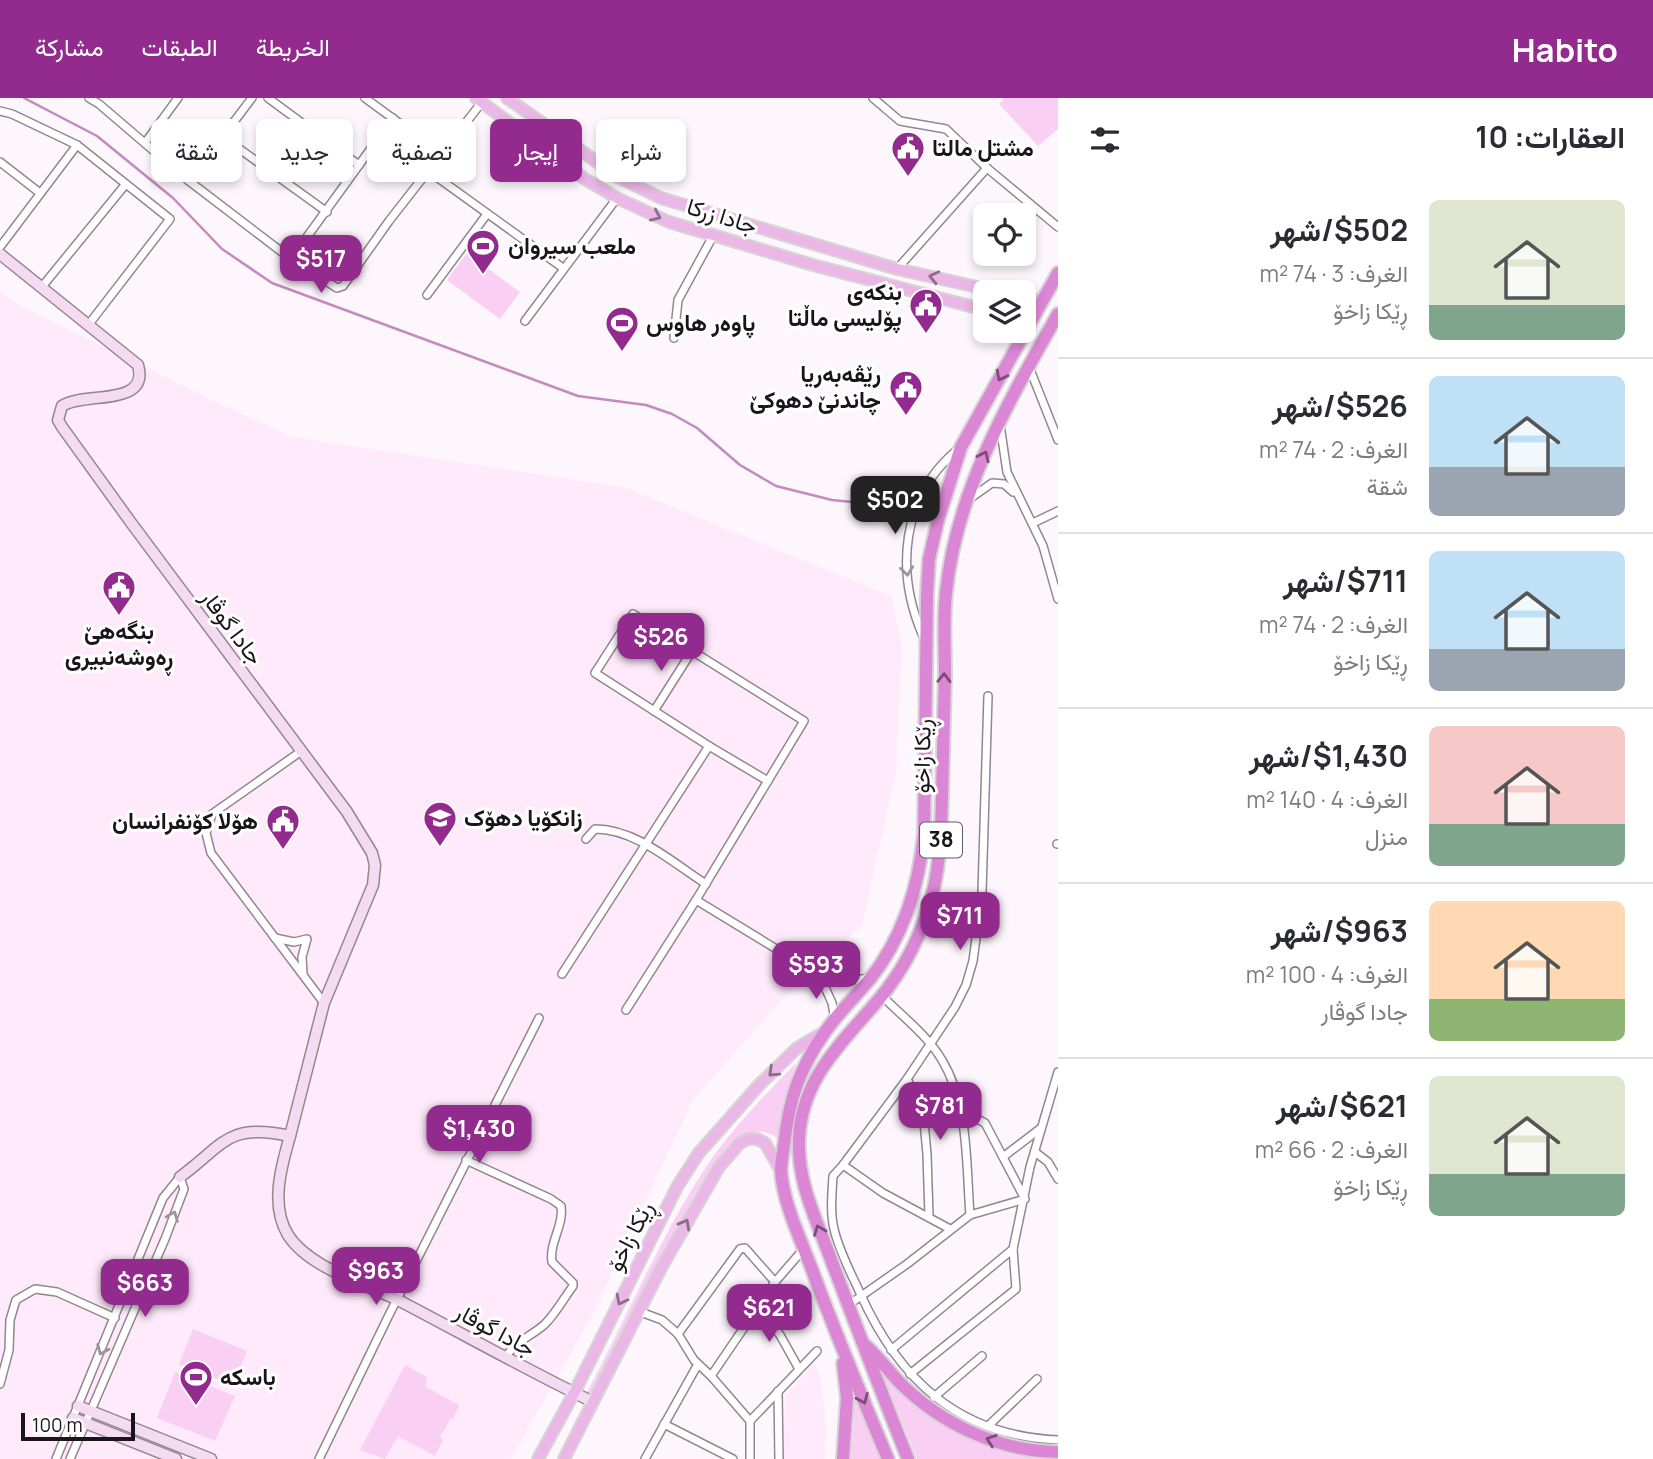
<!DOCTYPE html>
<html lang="ar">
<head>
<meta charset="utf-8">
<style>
	:root { --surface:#fff; --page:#f2f2f3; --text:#2b2b33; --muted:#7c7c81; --line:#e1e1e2; --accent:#932a8e }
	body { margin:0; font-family:Manrope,Vazirmatn,sans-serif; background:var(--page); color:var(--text); direction:rtl; height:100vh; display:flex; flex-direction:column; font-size:26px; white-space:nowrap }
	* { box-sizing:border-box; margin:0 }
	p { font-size:23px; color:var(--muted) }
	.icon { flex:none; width:38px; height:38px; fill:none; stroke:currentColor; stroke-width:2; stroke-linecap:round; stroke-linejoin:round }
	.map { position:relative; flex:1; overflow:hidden; direction:ltr }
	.side { display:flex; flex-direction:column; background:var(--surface); width:595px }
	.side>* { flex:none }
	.guide { position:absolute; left:21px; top:21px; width:665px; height:63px; direction:rtl; display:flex; gap:14px }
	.tools { position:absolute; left:973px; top:105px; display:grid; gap:14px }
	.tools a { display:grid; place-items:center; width:63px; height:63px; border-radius:10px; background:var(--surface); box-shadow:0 4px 10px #0003; font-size:35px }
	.scale { position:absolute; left:21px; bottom:18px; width:114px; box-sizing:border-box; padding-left:7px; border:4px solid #1a151a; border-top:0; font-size:19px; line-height:24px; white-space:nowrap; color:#1a151a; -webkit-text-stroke:5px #fff; paint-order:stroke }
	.price { position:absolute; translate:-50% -60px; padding:0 16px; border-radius:14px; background:var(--accent); color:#fff; font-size:23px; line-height:46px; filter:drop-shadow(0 2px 4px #0008) }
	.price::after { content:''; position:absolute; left:50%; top:42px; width:21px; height:16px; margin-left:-10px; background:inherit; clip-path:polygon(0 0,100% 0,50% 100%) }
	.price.active { background:#222; color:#fff }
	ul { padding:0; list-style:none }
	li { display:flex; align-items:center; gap:21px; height:175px; padding:0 28px }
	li+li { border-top:2px solid var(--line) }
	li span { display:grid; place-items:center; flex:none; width:196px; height:140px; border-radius:10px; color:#555 }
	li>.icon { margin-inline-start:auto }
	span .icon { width:84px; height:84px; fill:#fffc; stroke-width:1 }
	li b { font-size:30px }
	h2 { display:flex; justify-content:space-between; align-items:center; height:84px; padding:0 28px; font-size:30px }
	.pill { padding:0 24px; border-radius:10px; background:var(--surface); box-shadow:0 4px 10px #0003; font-size:24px; line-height:63px }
	.pill.active { background:var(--accent); color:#fff }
	header { display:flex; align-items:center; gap:42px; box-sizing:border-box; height:98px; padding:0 35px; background:var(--accent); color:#fff }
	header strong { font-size:33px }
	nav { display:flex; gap:38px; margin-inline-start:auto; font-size:24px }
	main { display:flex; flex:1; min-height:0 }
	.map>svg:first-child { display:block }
	.built { fill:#feeafb }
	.green { fill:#f9d0f4 }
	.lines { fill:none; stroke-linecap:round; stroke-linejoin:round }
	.stream { stroke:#c489bf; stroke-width:2.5 }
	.street-casing { stroke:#938691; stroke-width:10 }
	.secondary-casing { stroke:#938691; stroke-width:13 }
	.primary-casing { stroke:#d6d5d6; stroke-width:14 }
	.highway-casing { stroke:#d6d5d6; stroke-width:16 }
	.street { stroke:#fff; stroke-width:7 }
	.secondary { stroke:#f4dbf2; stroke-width:10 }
	.primary { stroke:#eab7e6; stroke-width:10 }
	.highway { stroke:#dc87d5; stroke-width:12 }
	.oneway { stroke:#8c6e8a }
	.oneway2 { stroke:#7b4e78 }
	.oneway3 { stroke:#989698 }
	.labels { text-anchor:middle; stroke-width:6; stroke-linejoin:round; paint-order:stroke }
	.shield { fill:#fff; stroke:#5f5b5f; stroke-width:2 }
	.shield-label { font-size:21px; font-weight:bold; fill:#1a151a }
	.poi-label { font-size:23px; font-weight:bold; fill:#1a151a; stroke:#fff; text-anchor:start }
	.street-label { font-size:23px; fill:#1a151a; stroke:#fff }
</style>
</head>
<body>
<header>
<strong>Habito</strong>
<nav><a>الخريطة</a><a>الطبقات</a><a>مشاركة</a></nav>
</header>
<main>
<section class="side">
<h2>العقارات: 10<svg class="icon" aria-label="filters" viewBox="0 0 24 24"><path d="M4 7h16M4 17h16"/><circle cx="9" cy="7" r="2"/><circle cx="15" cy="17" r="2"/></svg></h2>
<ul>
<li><span style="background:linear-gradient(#dfe7d0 75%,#7fa58c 0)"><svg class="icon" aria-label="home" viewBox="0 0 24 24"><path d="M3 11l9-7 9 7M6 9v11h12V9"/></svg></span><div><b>$502/شهر</b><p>الغرف: 3 · 74 m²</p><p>ڕێکا زاخۆ</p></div></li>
<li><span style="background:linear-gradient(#bfe0f5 65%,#9aa5b1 0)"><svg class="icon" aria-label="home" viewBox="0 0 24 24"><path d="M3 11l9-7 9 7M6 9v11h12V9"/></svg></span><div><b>$526/شهر</b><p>الغرف: 2 · 74 m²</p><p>شقة</p></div></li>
<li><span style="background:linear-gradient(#bfe0f5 70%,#9aa5b1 0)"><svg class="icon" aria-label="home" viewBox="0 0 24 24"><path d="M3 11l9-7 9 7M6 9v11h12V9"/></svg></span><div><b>$711/شهر</b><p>الغرف: 2 · 74 m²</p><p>ڕێکا زاخۆ</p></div></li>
<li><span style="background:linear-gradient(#f6c9c9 70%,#7fa58c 0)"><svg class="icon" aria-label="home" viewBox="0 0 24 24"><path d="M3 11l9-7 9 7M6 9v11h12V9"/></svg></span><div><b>$1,430/شهر</b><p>الغرف: 4 · 140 m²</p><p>منزل</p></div></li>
<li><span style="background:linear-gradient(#ffd9b3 70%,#8fb573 0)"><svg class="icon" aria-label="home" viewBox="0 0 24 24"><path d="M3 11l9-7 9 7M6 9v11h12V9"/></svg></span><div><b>$963/شهر</b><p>الغرف: 4 · 100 m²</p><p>جادا گوڤار</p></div></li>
<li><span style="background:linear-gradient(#dfe7d0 70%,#7fa58c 0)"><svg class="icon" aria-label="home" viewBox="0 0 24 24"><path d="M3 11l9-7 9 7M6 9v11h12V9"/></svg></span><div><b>$621/شهر</b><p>الغرف: 2 · 66 m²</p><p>ڕێکا زاخۆ</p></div></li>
</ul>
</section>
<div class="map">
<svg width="1058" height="1361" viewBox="0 0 1058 1361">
	<rect width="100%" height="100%" fill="#fef6fd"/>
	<g class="built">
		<path d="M0 192 12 203 187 290 292 339 624 389 891 498 902 550 896 673 862 827 780 904 692 1003 594 1214 511 1361H0Z"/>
		<path d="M815 1264 821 1282 826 1328 825 1361H784L785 1299Z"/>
	</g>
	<g class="green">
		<path d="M1004 0H1058V31L1038 48 999 6Z"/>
		<path d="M467 155 520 194 500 221 447 182Z"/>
		<path d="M796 965 782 1012 777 1040C761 1029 747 1033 734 1046L594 1299 586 1296C624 1226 654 1152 697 1083 723 1040 760 1002 796 965Z"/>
		<path d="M193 1231 247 1253 233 1287 179 1266Z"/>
		<path d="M405 1267 427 1279 426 1289 459 1307 453 1321 451 1320 440 1339 443 1342 435 1358 398 1338 385 1361 360 1352Z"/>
		<path d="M175 1274 235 1298 215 1343 157 1320Z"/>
		<path d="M884 1279C919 1314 961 1341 1009 1356 1025 1360 1043 1358 1058 1361H917Z"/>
		<path d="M851 1284 882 1361H851L854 1322Z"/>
	</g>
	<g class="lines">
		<g class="stream">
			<path d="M24 0 97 38 173 100 222 151 272 185 578 298 646 307 672 316 697 330 740 367 776 388 832 402 893 408"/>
			<path d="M908 409 911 410"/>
			<path d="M919 411H927"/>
		</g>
		<defs>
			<g id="street">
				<path d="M89 0 99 6 189 83 291 161 393 20"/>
				<path d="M268 0 359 67"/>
				<path d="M365 0 440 55"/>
				<path d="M873 0 900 23 946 31 987 70"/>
				<path d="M0 13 12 16 77 47 170 121 89 226"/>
				<path d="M223 39 327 114"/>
				<path d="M145 45 178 0"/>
				<path d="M0 64 40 95"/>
				<path d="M427 72 563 170"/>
				<path d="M189 83 252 0"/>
				<path d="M0 149 77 47"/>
				<path d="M291 161 337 190 343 188 389 123 482 4"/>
				<path d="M897 171 987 70 1058 129"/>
				<path d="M41 190 125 87"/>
				<path d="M427 197 487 116"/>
				<path d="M525 223 617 100"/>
				<path d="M674 240 678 202 713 138"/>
				<path d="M1029 269 1058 342"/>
				<path d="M1000 327 1007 374 1043 448 1058 501"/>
				<path d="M968 402 992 385 1004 386 1013 394"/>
				<path d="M1033 425 1058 413"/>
				<path d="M923 538C895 474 901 399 957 352"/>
				<path d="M988 598 982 794 973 863 966 887 955 909 907 981 843 1067 833 1078C832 1096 830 1114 834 1131 839 1153 851 1175 860 1195 899 1282 959 1338 1058 1342"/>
				<path d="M654 613 692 553"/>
				<path d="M709 648 768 683"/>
				<path d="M300 651V654L212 716 206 735 211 755 324 905"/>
				<path d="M586 741 595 731C636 731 673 765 706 786"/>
				<path d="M1057 746H1058"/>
				<path d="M275 840 294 844 307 841 302 859 303 876"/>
				<path d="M562 876 709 648 595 575 633 516 804 623 696 802 819 877 846 883 870 880"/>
				<path d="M820 878 832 905 835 922"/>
				<path d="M882 898C902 918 927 937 942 962 969 1007 966 1065 970 1117"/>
				<path d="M626 912 696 802"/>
				<path d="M907 981 923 1013 927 1056 929 1118"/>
				<path d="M1035 1054 1048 1064 1058 1081"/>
				<path d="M1003 1059 1041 1030"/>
				<path d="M466 1062 551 1101 561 1108C564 1128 549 1144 552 1164L573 1185V1188C564 1200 556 1215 545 1226 532 1238 515 1243 506 1259"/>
				<path d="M843 1067 883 1095 950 1131"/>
				<path d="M847 1208 907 1166 970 1117 1025 1101 985 1025 977 1021 963 1023"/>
				<path d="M758 1209 780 1237 799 1271"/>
				<path d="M638 1213 662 1222 678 1236"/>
				<path d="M891 1252 1013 1151"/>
				<path d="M910 1276 1016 1191 1013 1151 1030 1069 1058 974"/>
				<path d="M711 1278 775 1184 801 1154V1147"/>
				<path d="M0 1286 9 1252 10 1222 16 1202 35 1191 57 1194 115 1220"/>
				<path d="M778 1293 779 1361"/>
				<path d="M934 1299 982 1258"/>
				<path d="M750 1323 817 1253"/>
				<path d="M664 1326 733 1361"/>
				<path d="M989 1327 1037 1281"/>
				<path d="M56 1361 163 1100 180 1079"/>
				<path d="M70 1361 165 1141 184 1091 180 1079"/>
				<path d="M319 1361 388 1219 539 920"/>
				<path d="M645 1361 698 1266"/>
				<path d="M750 1361V1323L711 1278 694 1262 678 1236 740 1151 745 1150 775 1184"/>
			</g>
			<g id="secondary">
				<path d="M0 156 138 267C150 310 83 293 62 308L58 322 62 329 132 426 347 714 372 755 375 767 373 787 324 905 290 1038C227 1024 224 1047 180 1079"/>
				<path d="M290 1038C281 1069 270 1108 288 1137 308 1169 365 1186 398 1202 463 1236 527 1272 593 1304"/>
				<path d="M78 1308 211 1361"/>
				<path d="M73 1320 176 1361"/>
			</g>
			<g id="primary">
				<path d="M476 0 585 81 617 100 669 124 813 167 985 212"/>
				<path d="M507 0 618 79 661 100 897 171 1000 194"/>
				<path d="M1024 200 1041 203"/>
				<path d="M1024 201 1026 206 1024 214"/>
				<path d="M538 1361 574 1295 677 1089 698 1056 759 987 797 950 826 933"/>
				<path d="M564 1361 661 1170 719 1069 740 1045 748 1041H757L765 1045 781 1073"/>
			</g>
			<g id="highway">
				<path d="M866 1248C878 1259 888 1272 899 1284 941 1326 998 1353 1058 1354"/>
				<path d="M843 1265 847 1300 843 1361"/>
				<path d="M888 1361C861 1297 835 1234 811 1169 800 1140 783 1104 781 1073 781 1064 783 1055 784 1047 789 1001 799 971 825 934 838 915 855 899 870 881 904 838 919 789 924 735L927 496 929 461 938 422 961 349 1058 175"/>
				<path d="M908 1361C881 1294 856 1227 830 1159 816 1121 797 1083 799 1041 801 980 843 944 880 900 900 876 917 845 927 814 940 777 941 738 942 698 943 657 944 616 945 575 945 548 943 521 946 495 956 393 1009 303 1058 216"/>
			</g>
		</defs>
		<use href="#street" class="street-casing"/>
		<use href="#secondary" class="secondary-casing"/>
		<use href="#primary" class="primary-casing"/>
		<use href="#highway" class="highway-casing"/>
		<use href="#street" class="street"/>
		<use href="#secondary" class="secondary"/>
		<use href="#primary" class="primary"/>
		<use href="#highway" class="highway"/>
	</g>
	<defs><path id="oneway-chevron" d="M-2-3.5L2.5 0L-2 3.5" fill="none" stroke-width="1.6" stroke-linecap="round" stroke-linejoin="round" transform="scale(1.75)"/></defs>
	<g class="oneway">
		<use href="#oneway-chevron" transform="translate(656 118) rotate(24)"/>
		<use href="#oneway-chevron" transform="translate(934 179) rotate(-167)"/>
		<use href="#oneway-chevron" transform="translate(773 974) rotate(137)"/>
		<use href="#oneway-chevron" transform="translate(685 1126) rotate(-61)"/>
		<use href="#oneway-chevron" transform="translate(621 1202) rotate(117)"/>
	</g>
	<g class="oneway2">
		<use href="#oneway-chevron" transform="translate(1001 278) rotate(118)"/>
		<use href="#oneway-chevron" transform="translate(984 358) rotate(-65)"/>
		<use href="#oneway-chevron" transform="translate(944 580) rotate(-89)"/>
		<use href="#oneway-chevron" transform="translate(819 1132) rotate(-111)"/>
		<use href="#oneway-chevron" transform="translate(863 1301) rotate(67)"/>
		<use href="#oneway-chevron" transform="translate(991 1342) rotate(-161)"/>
	</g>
	<g class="oneway3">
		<use href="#oneway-chevron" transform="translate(907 473) rotate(83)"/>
		<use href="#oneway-chevron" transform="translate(173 1118) rotate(-69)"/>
		<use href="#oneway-chevron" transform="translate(102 1252) rotate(113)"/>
	</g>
	<defs>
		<symbol id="civic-pin" viewBox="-11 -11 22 30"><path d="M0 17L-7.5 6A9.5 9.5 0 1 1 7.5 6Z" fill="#932a8e" stroke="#fff"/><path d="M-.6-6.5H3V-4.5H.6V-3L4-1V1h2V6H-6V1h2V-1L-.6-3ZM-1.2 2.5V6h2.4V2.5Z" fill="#fff"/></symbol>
		<symbol id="stadium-pin" viewBox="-11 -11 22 30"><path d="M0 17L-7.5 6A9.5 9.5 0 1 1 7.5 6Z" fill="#932a8e" stroke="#fff"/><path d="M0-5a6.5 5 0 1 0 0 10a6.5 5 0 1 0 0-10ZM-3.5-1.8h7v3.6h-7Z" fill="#fff"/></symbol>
		<symbol id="university-pin" viewBox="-11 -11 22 30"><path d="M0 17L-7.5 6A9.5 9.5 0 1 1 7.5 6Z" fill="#932a8e" stroke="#fff"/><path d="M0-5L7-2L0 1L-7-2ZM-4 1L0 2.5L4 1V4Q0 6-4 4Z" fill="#fff"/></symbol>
	</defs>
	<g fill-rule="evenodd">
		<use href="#civic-pin" x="889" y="31" width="38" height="52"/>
		<use href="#stadium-pin" x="464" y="129" width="38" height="52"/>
		<use href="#civic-pin" x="907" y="188" width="38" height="52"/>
		<use href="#stadium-pin" x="603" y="206" width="38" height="52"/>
		<use href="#civic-pin" x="887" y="270" width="38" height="52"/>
		<use href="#civic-pin" x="100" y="470" width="38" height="52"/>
		<use href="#university-pin" x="421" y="701" width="38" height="52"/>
		<use href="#civic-pin" x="264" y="704" width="38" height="52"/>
		<use href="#stadium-pin" x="177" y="1260" width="38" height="52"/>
	</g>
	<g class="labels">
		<rect class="shield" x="920" y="724.5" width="42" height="35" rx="5"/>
		<g class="shield-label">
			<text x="941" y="749">38</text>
		</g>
		<g class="poi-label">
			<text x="932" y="58">مشتل مالتا</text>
			<text x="508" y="156">ملعب سيروان</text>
			<text x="902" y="202" text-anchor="end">بنکەی<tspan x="902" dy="26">پۆلیسی ماڵتا</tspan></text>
			<text x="646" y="233">پاوەر هاوس</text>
			<text x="881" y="284" text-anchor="end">رێڤەبەریا<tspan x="881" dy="26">چاندنێ دهوکێ</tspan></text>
			<text x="119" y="541" text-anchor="middle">بنگه‌هێ<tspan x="119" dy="26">ڕه‌وشه‌نبیرى</tspan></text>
			<text x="464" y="728">زانکۆیا دهۆک</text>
			<text x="258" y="731" text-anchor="end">هۆلا كۆنفرانسان</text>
			<text x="220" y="1287">باسکە</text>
		</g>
		<g class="street-label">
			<text transform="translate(722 118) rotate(17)" y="8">جادا زرکا</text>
			<text transform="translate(232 529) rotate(53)" y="8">جادا گوڤار</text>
			<text transform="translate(922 658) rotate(-89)" y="8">ڕێکا زاخۆ</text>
			<text transform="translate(630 1138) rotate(-63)" y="8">ڕێکا زاخۆ</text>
			<text transform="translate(495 1232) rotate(28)" y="8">جادا گوڤار</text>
		</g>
	</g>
</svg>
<div class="tools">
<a><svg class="icon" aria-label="locate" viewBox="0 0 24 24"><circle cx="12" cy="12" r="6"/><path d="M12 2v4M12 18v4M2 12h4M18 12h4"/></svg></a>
<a><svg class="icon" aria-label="layers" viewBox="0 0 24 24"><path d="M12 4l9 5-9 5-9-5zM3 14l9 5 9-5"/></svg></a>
</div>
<div class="scale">100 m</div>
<b class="price" style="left:321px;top:197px">$517</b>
<b class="price active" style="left:895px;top:438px">$502</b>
<b class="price" style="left:661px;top:575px">$526</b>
<b class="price" style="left:960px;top:854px">$711</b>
<b class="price" style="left:816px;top:903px">$593</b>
<b class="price" style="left:940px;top:1044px">$781</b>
<b class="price" style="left:479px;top:1067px">$1,430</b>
<b class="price" style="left:376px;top:1209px">$963</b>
<b class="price" style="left:145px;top:1221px">$663</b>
<b class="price" style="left:769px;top:1246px">$621</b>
<div class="guide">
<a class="pill">شراء</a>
<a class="pill active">إيجار</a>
<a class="pill">تصفية</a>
<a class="pill">جديد</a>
<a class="pill">شقة</a>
</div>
</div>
</main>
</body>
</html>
